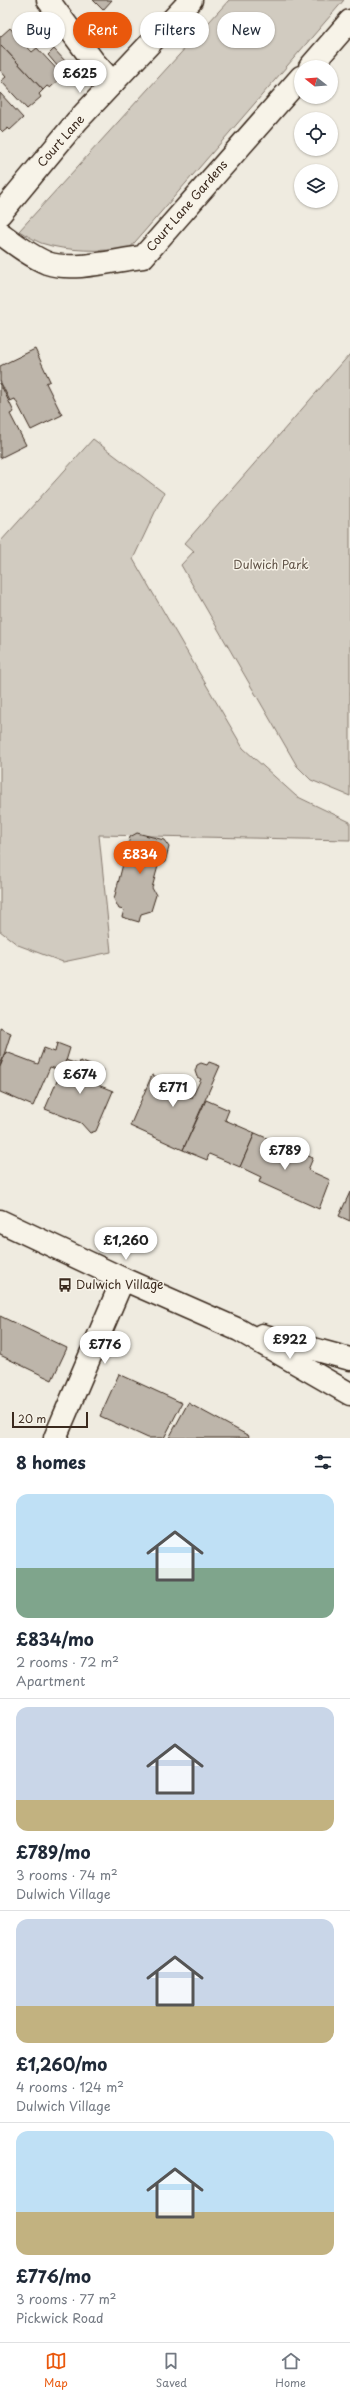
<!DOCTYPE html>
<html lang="en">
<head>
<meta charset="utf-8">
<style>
	:root { --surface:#fff; --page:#f2f2f3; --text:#1f2937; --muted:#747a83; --line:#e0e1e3; --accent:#ea580c }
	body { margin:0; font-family:"Playpen Sans",sans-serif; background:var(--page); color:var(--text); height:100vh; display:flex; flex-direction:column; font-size:15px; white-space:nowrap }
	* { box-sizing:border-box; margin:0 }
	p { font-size:13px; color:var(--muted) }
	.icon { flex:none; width:22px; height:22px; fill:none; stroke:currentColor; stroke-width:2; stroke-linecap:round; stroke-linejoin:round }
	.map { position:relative; height:1438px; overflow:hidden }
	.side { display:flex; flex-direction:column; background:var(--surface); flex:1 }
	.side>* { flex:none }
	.hud { position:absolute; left:12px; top:12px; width:326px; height:36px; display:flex; gap:8px }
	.needle { width:26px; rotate:287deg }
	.fabs { position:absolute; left:294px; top:60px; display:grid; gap:8px }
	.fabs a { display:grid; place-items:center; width:44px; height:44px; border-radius:50%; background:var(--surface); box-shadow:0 1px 3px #0004; font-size:20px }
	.scale { position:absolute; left:12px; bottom:10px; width:76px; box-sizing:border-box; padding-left:4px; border:2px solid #3b2a1e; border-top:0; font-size:11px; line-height:14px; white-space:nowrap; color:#3b2a1e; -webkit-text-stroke:3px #f7f3e8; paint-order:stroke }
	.price { position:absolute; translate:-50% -34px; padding:0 9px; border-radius:14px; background:#fff; color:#222; font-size:13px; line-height:26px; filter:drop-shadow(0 1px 2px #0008) }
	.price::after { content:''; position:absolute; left:50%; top:24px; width:12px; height:9px; margin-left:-6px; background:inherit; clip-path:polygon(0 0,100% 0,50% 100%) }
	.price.active { background:var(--accent); color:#fff }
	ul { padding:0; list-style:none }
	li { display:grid; align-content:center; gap:8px; height:212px; padding:0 16px }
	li+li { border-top:1px solid var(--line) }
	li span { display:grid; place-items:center; height:124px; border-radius:12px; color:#555 }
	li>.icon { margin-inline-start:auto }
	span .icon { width:72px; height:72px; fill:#fffc; stroke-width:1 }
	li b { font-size:17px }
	h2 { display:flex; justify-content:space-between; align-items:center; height:48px; padding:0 16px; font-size:17px }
	.tag { padding:0 14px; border-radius:18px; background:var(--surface); box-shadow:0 1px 3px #0004; font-size:14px; line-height:36px }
	.tag.active { background:var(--accent); color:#fff }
	.tab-bar { display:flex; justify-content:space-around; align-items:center; height:56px; border-top:1px solid var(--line); background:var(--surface); font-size:11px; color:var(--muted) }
	.tab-bar a { display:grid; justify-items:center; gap:2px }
	.tab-bar .active { color:var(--accent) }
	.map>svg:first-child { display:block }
	.green { fill:#d1cbc0; stroke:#867a6f }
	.building { fill:#bdb5aa; stroke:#3b2a1e }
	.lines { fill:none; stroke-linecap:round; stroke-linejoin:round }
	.minor-casing { stroke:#3b2a1e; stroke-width:25 }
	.tertiary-casing { stroke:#3b2a1e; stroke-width:25 }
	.minor { stroke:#f7f3e8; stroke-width:22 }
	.tertiary { stroke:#f7f3e8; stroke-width:22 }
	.labels { text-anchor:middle; stroke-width:3; stroke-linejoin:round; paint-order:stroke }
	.street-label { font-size:12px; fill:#3b2a1e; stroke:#f7f3e8 }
	.park-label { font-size:12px; fill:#605246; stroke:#f7f3e8 }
	.poi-label { font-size:12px; fill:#3b2a1e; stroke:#f7f3e8; text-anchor:start }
</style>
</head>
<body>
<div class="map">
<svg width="350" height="1438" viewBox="0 0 350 1438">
	<rect width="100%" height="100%" fill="#efebe0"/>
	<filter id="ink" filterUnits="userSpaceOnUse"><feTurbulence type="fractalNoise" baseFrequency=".025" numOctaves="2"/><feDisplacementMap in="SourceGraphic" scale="8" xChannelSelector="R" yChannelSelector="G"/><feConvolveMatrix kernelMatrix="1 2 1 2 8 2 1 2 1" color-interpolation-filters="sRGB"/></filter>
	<g filter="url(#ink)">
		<g class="green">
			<path d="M229 0H344L129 249C101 251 68 252 41 243 34 240 26 235 19 231Z"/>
			<path d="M350 354V796L311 780 297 766 181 565 194 551 185 543Z"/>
			<path d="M93 439 164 493 133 559 243 748 296 796 350 822V840L99 835 111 952 63 962 18 945 0 931V542Z"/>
		</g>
		<g class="building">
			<path d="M93 0H112L103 10Z"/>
			<path d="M10 28 32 52 37 48 63 76 50 88 47 86 43 90 0 44V37Z"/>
			<path d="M0 44 43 90 39 94 41 97 27 109 1 81 6 77 0 70Z"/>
			<path d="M54 49 66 62 59 68 48 55Z"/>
			<path d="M0 93 23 118 10 130 8 128 3 132 0 129Z"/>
			<path d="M35 349 50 381 46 383 62 415 31 430 15 399 10 401 0 381V366Z"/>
			<path d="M0 383 14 412 10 414 26 445 0 458Z"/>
			<path d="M137 833 164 840 169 847 165 862 158 866 152 888 156 895 151 911 141 914 139 922 122 917 124 910 119 909 114 899 130 837Z"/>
			<path d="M0 1028 11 1033 0 1067Z"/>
			<path d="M57 1043 70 1048 63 1071 50 1067 33 1106 0 1092V1067L6 1052 38 1064 44 1048 55 1052Z"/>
			<path d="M66 1060 79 1065 80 1061 103 1070 98 1085 113 1091 96 1131 90 1133 81 1123 45 1109Z"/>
			<path d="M209 1062 220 1066 183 1150 130 1126 152 1075 186 1089 183 1094 192 1098 201 1079 197 1077 195 1071 197 1065 201 1063 207 1065Z"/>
			<path d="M206 1100 229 1110 225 1120 255 1133 240 1167 209 1154 207 1160 183 1150Z"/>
			<path d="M255 1133 313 1158 308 1170 330 1180 319 1209 259 1182 261 1177 240 1167Z"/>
			<path d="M350 1192V1221L339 1216Z"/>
			<path d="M0 1316 67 1348 52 1380 0 1355Z"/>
			<path d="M119 1374 182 1403 164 1438H148L100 1416Z"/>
			<path d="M188 1403 249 1436 248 1438H169Z"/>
		</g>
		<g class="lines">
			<defs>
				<g id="minor">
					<path d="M48 0 94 62 113 83"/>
					<path d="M310 67 350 21"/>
					<path d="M0 214 77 121 191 0"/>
					<path d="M0 233C15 244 30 256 47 263 74 272 115 260 143 257L301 77"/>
					<path d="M55 1438 123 1279"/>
				</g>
				<g id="tertiary">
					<path d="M0 1221 123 1279 239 1330 350 1394"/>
					<path d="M262 1335 350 1359"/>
				</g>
			</defs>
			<use href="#minor" class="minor-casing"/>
			<use href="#tertiary" class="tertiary-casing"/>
			<use href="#minor" class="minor"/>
			<use href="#tertiary" class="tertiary"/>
		</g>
	</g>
	<defs>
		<symbol id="bus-bare" viewBox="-9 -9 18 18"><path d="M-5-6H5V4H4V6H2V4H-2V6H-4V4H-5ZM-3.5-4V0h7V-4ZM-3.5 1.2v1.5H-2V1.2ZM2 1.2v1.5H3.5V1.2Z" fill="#3b2a1e" stroke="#f7f3e8" stroke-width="2.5" paint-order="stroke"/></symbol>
	</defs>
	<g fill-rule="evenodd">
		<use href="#bus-bare" x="55" y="1275" width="20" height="20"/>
	</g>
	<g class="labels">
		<g class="street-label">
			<text transform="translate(61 141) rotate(-49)" y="4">Court Lane</text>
			<text transform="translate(187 206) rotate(-49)" y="4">Court Lane Gardens</text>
		</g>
		<g class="park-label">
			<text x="271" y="569">Dulwich Park</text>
		</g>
		<g class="poi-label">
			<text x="76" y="1289">Dulwich Village</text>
		</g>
	</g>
</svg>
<div class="fabs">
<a><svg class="needle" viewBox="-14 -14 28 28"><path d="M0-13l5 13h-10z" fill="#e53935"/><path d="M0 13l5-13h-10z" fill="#747a83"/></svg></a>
<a><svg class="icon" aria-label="locate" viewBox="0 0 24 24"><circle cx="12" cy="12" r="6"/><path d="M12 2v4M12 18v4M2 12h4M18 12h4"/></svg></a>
<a><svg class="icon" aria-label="layers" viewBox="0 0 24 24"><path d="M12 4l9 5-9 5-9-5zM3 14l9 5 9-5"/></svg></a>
</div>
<div class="scale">20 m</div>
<b class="price" style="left:80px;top:94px">£625</b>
<b class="price active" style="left:140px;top:875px">£834</b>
<b class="price" style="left:80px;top:1095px">£674</b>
<b class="price" style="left:173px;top:1108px">£771</b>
<b class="price" style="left:285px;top:1171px">£789</b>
<b class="price" style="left:126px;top:1261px">£1,260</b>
<b class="price" style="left:290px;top:1360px">£922</b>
<b class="price" style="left:105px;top:1365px">£776</b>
<div class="hud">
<a class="tag">Buy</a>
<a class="tag active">Rent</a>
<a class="tag">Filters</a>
<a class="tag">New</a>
</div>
</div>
<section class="side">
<h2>8 homes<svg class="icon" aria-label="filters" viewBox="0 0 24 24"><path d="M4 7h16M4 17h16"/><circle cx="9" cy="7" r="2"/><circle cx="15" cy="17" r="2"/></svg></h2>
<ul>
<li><span style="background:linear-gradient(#bfe0f5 60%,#7fa58c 0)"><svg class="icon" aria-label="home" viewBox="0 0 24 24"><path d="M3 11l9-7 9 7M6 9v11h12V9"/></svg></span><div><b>£834/mo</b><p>2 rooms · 72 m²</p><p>Apartment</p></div></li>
<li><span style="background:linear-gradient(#c9d6e8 75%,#c2b280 0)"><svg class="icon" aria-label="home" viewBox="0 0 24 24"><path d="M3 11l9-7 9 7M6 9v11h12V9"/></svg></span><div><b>£789/mo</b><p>3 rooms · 74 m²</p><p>Dulwich Village</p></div></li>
<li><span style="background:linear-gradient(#c9d6e8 70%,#c2b280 0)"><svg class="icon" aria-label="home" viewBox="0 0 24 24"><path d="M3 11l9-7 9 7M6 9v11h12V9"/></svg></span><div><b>£1,260/mo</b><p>4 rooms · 124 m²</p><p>Dulwich Village</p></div></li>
<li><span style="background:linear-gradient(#bfe0f5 65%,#c2b280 0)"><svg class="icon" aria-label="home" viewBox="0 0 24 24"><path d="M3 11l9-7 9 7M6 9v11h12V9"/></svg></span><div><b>£776/mo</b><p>3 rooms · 77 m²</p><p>Pickwick Road</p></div></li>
</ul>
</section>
<nav class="tab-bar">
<a class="active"><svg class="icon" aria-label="map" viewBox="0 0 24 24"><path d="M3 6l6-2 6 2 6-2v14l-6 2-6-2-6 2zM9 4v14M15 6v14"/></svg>Map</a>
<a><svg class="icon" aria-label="saved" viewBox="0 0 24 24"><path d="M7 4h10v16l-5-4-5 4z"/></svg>Saved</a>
<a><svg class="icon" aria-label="home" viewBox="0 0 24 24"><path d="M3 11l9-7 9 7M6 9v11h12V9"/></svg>Home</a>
</nav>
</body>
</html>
